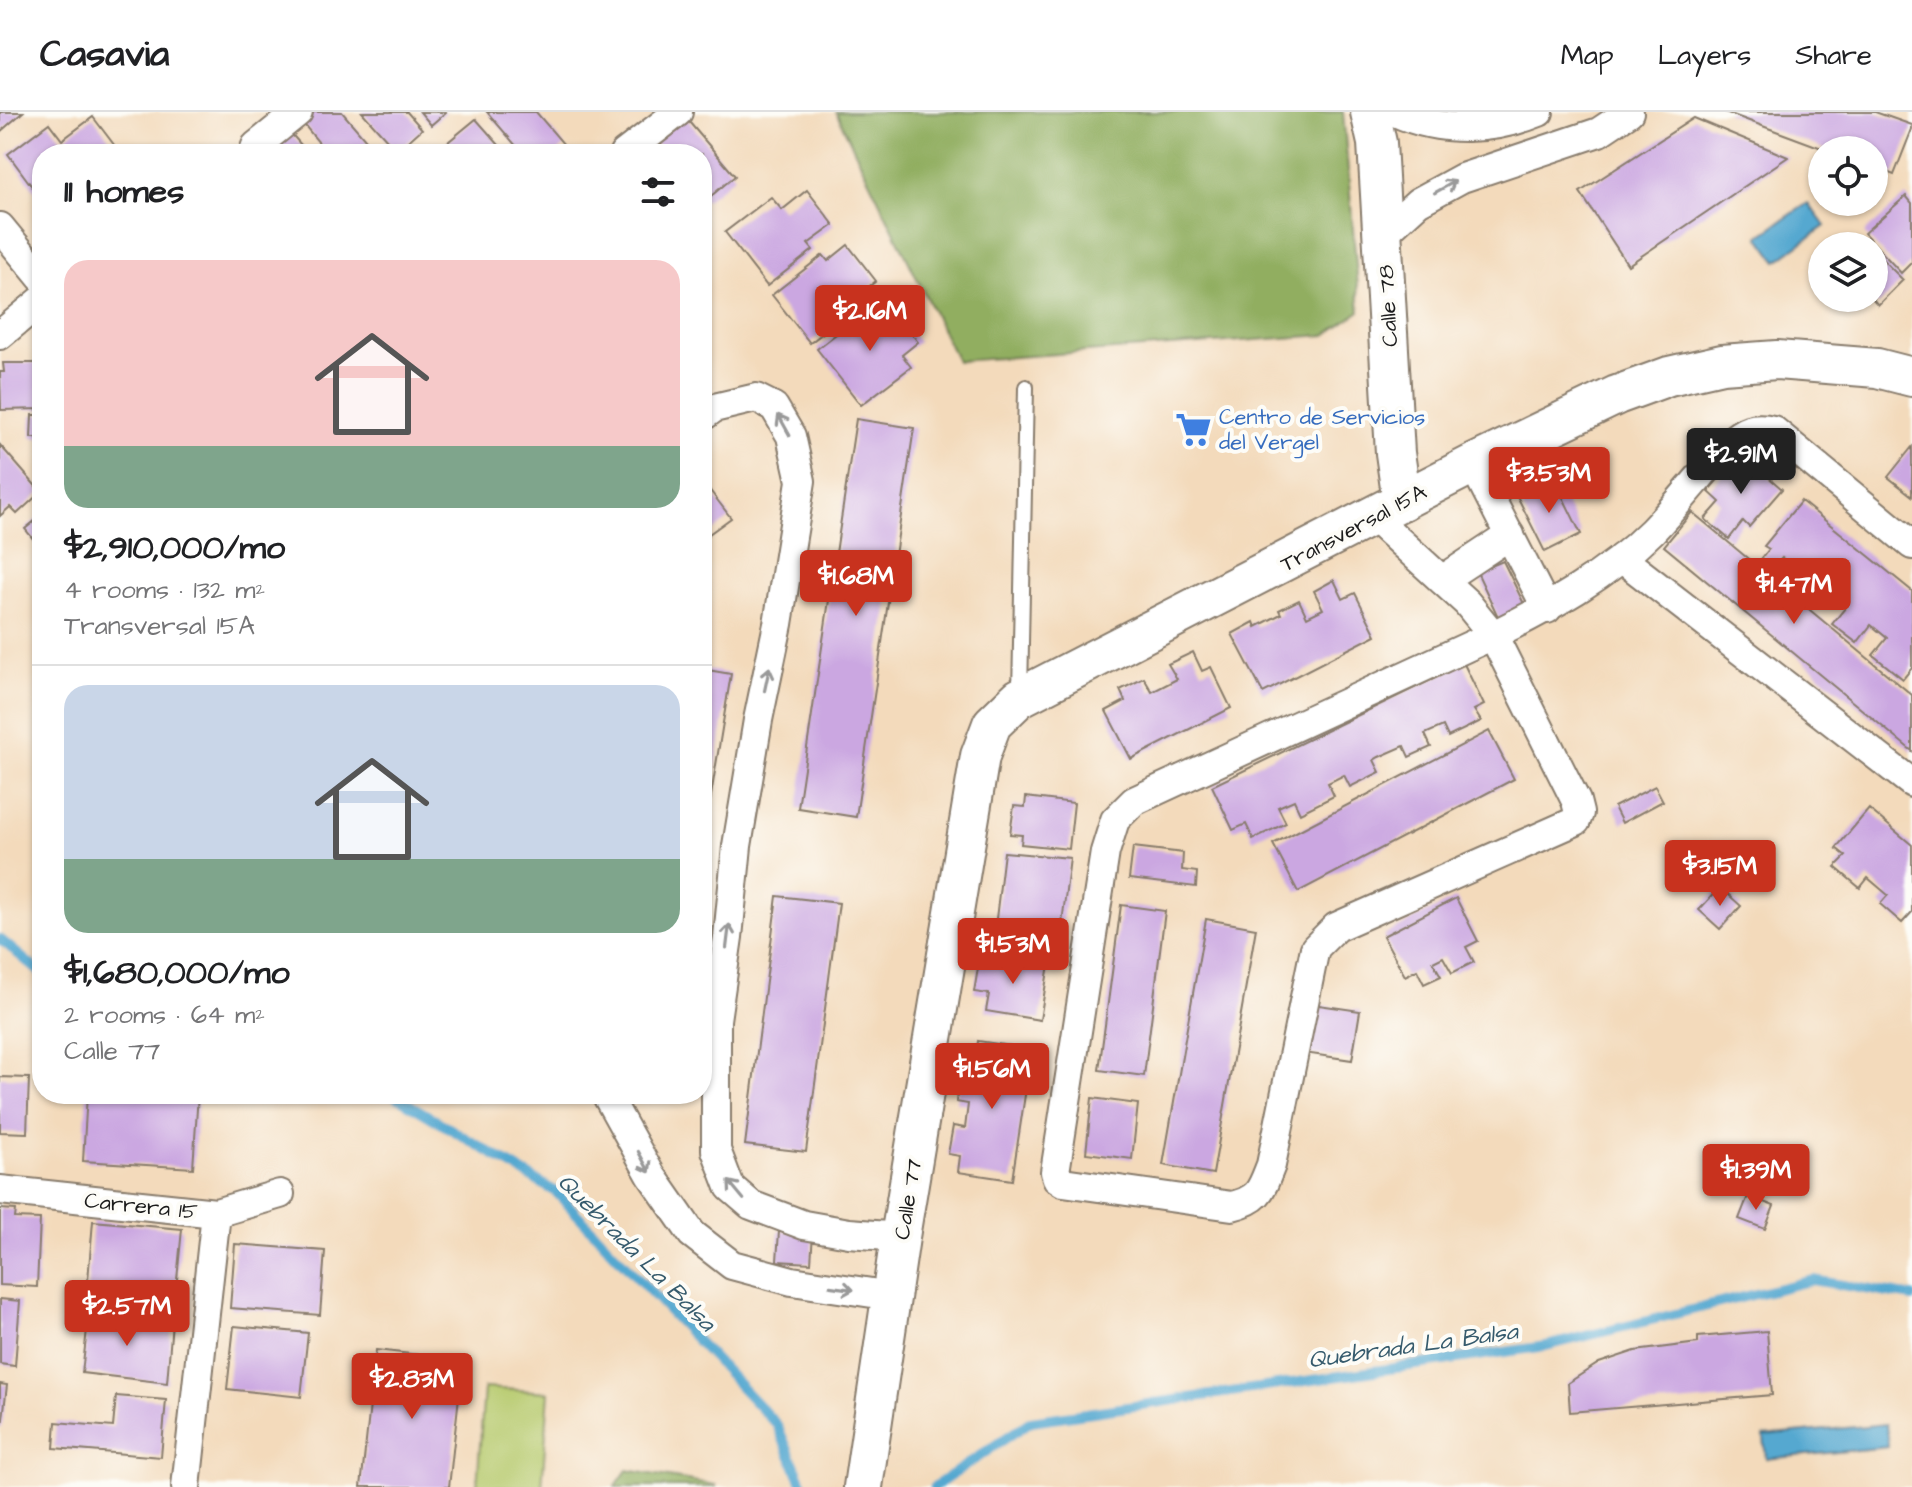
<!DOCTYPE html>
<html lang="en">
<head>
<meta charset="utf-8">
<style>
	:root { --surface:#fff; --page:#f2f2f2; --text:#202124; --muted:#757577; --line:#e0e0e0; --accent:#c8321e }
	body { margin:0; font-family:"Architects Daughter",sans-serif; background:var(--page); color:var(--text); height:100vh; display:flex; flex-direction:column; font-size:30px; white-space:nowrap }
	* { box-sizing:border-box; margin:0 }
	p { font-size:26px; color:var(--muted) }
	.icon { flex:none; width:44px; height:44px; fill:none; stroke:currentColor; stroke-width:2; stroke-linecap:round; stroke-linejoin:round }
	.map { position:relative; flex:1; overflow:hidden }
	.panel { position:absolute; left:32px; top:32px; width:680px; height:960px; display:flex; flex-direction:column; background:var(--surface); border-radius:32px; box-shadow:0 2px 6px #0004 }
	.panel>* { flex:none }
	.fabs { position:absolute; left:1808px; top:24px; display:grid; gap:16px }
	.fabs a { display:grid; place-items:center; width:80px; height:80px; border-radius:50%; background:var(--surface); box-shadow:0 2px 6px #0004; font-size:40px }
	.price { position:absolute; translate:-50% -68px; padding:0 18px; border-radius:8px; background:var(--accent); color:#fff; font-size:26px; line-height:52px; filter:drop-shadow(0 2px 4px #0008) }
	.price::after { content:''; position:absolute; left:50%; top:48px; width:24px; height:18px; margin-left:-12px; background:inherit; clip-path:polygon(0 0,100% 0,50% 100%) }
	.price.selected { background:#222; color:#fff }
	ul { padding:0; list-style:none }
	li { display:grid; align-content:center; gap:16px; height:424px; padding:0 32px }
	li+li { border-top:2px solid var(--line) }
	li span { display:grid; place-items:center; height:248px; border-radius:24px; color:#555 }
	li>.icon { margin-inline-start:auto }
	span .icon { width:144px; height:144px; fill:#fffc; stroke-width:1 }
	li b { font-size:34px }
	h2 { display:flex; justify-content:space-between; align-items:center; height:96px; padding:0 32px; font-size:34px }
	header { display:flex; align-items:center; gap:48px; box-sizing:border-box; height:112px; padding:0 40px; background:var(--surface); border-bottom:2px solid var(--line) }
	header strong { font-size:38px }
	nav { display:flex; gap:44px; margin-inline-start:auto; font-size:28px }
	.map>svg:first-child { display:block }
	.green { fill:#b7ca6e; stroke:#6a7345; stroke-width:2 }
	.forest { fill:#91ae61; stroke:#56653e; stroke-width:2 }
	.water { fill:#55a8d0; stroke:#386276; stroke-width:2 }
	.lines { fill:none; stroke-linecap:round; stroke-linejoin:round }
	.stream { stroke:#55a8d0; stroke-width:10 }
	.building { fill:#cba7e1 }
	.lane-casing { stroke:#887b6c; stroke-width:18 }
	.street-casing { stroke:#887b6c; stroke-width:32 }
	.secondary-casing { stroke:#887b6c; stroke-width:42 }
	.lane { stroke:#fff; stroke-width:14 }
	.street { stroke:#fff; stroke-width:28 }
	.secondary { stroke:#fff; stroke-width:38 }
	.oneway { stroke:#999 }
	.labels { text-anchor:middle; stroke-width:8; stroke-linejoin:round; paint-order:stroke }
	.street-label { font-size:22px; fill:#1c1c1c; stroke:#fdfcf7 }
	.shop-label { font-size:22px; fill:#366cbe; stroke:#fdfcf7; text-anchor:start }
	.water-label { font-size:24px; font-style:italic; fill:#365b6d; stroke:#fdfcf7 }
</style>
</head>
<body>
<header>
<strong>Casavia</strong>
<nav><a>Map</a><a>Layers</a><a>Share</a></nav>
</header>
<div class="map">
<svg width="1912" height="1375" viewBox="0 0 1912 1375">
	<rect width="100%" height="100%" fill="#fdfcf7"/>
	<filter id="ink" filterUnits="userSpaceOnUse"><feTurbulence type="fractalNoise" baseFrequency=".0125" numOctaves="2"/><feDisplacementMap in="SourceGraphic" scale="16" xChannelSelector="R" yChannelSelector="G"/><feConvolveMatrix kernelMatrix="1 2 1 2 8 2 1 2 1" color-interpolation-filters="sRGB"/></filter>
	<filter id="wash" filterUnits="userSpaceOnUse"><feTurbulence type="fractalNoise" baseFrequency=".006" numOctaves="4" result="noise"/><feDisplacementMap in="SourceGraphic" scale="32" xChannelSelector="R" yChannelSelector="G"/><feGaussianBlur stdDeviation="1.8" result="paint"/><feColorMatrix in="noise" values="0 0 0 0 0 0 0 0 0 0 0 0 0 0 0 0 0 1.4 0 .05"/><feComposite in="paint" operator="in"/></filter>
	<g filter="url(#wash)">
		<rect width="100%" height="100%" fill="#f3dabb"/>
		<path class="green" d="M484 1276 549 1280 542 1375H477Z"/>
		<g class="forest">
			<path d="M836 0H1343L1360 199 1326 223 957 249Z"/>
			<path d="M627 1358 716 1373V1375H615Z"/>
		</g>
		<g class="water">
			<path d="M1808 91 1825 114 1777 149 1759 124Z"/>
			<path d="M1886 1312 1888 1335 1766 1347 1764 1324Z"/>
		</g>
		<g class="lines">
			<g class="stream">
				<path d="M0 827 42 862"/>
				<path d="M392 982 556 1080 777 1313 804 1375"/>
				<path d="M934 1375 1031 1309 1546 1234 1813 1168 1912 1185"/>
			</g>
		</g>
		<g id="blocks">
			<g class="building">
				<path d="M0 0H23L0 20Z"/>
				<path d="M312 0H342L378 42H328L301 9Z"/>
				<path d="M362 0H407L422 17 397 39Z"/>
				<path d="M420 0H446L431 13Z"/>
				<path d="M487 0H536L565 34 555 42H523Z"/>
				<path d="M1725 0H1875L1912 13V17L1894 63 1874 55V38H1827Z"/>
				<path d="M684 4 735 64 705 89 702 85V42H665L654 29Z"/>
				<path d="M93 5 121 42H42V88L8 42 49 11 62 28Z"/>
				<path d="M1694 6 1788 45 1628 153 1580 80Z"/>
				<path d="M476 7 507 42H458L448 30Z"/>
				<path d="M288 18 309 42H260Z"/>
				<path d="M807 78 834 113 808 132 813 138 767 174 725 120 771 85 782 98Z"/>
				<path d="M1906 84 1912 91V150L1901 161 1864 121Z"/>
				<path d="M848 133 876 169 856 185 861 191 810 231 772 183 823 143 828 149Z"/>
				<path d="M1882 147 1903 168 1878 193 1872 186H1874V154Z"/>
				<path d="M888 192 918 230 902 243 911 255 861 293 817 237 867 198 872 205Z"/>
				<path d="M3 251H42V297L1 298 0 260H4Z"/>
				<path d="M32 303H42V326H31Z"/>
				<path d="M856 307 914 316 856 705 798 696Z"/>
				<path d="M0 333 41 380 17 402 10 395 0 404Z"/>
				<path d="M1912 335V384L1888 365Z"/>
				<path d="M1741 341 1782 377 1749 415 1743 409 1729 427 1705 407 1720 390 1708 379Z"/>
				<path d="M1553 365 1581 422 1545 440 1517 384Z"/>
				<path d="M702 368 731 406 702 427Z"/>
				<path d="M1801 389 1912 479V556L1903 567 1873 543 1887 526 1871 513 1857 531 1832 512 1846 495 1833 484 1825 478 1812 495 1790 479 1803 463 1782 446 1770 460 1758 451 1769 437 1764 434Z"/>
				<path d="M1692 400 1912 583V639L1664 434Z"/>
				<path d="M42 403V438L25 417Z"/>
				<path d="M1503 449 1526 496 1500 509 1477 460Z"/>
				<path d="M1334 468 1343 487 1355 481 1376 523 1263 581 1232 522 1254 510 1256 515 1281 502 1279 498 1299 488 1307 505 1323 497 1314 479Z"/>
				<path d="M1193 540 1202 559 1211 555 1231 596 1131 647 1106 599 1125 589 1120 578 1144 566 1152 580 1177 567 1168 552Z"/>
				<path d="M1464 552 1484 593 1474 598 1481 609 1448 625 1443 614 1425 622 1431 635 1409 645 1404 634 1379 645 1374 648 1380 660 1350 675 1344 663 1328 671 1334 684 1300 701 1294 688 1285 692 1278 695 1286 711 1253 727 1246 712 1233 718 1212 674Z"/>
				<path d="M702 557 731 562 704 726H702Z"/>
				<path d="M1489 619 1514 667 1298 780 1273 732Z"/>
				<path d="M1655 674 1663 689 1622 711 1614 695Z"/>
				<path d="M1026 685 1074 691 1069 737 1021 732 1022 723 1010 722 1014 694 1025 695Z"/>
				<path d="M1869 697 1912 733V800L1902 811 1880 792 1888 783 1868 766 1860 776 1835 755 1846 744 1836 736Z"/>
				<path d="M1133 735 1183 741 1182 758 1197 760 1196 775 1129 767Z"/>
				<path d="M1004 740 1070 746 1060 828 1007 823V816L995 815Z"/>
				<path d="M1720 775 1741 794 1720 817 1699 798Z"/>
				<path d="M777 784 839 791 806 1040 745 1033Z"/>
				<path d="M1456 786 1478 829 1466 835 1474 850 1452 861 1443 845 1433 850 1441 864 1424 872 1417 858 1405 864 1383 824Z"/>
				<path d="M1121 793 1165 799 1144 964 1099 958Z"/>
				<path d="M1206 807 1256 816 1213 1062 1163 1053Z"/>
				<path d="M996 843 1049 852 1040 908 986 899 989 882 974 880 979 850 994 853Z"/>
				<path d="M1312 892 1360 899 1352 948 1304 941Z"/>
				<path d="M978 929 1032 937 1012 1068 958 1060 960 1044 948 1042 953 1014 965 1016 968 992 956 990 960 960 973 962Z"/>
				<path d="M0 965 29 966 27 1021 0 1020Z"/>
				<path d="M87 982H198L193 1056 83 1049Z"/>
				<path d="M1092 986 1138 992 1132 1047 1086 1041Z"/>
				<path d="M1748 1084 1774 1094 1765 1117 1739 1107Z"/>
				<path d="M0 1097 16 1098 15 1106 40 1107 37 1175 0 1173Z"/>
				<path d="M93 1109 182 1117 175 1188 87 1180Z"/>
				<path d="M779 1119 813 1121 811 1151 777 1149Z"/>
				<path d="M235 1132 325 1139 320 1203 230 1196Z"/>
				<path d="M0 1187 20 1189 15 1254 0 1252Z"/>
				<path d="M89 1200 172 1210 167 1271 82 1261Z"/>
				<path d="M234 1214 308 1221 301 1285 227 1277Z"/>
				<path d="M1767 1219 1772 1283 1570 1300 1568 1271 1599 1251 1635 1239 1698 1231V1225Z"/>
				<path d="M376 1238 463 1248 449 1375H361Z"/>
				<path d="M0 1272 7 1273 2 1315H0Z"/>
				<path d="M116 1284 166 1288 161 1345 54 1336 56 1310 113 1315Z"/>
			</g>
		</g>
	</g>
	<g filter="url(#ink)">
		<use href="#blocks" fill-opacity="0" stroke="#887b6c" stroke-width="2"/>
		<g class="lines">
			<defs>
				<path id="lane" d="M1020 582 1026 275"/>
				<g id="street">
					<path d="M1395 0C1441 21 1493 19 1539 0"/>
					<path d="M253 42 256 34 298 0"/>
					<path d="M624 42 678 0"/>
					<path d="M0 115 42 166"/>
					<path d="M1383 122 1418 90 1462 66 1599 20 1629 0"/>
					<path d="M0 223 42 188"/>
					<path d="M702 305 714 296 756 286 774 295 791 324 801 369 778 512 758 608 737 734 728 825 716 908V1038L730 1075 751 1093 804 1113 849 1121 900 1125"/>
					<path d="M1473 352 1547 497"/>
					<path d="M1373 405 1467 491 1493 523 1576 689 1579 701 1576 709 1336 815 1315 836 1271 1053C1261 1078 1260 1087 1232 1094L1063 1070 1057 1066 1055 1060 1105 740 1115 708 1134 689 1493 523C1550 495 1607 464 1652 419 1679 391 1703 360 1729 331 1743 318 1754 313 1773 318L1912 433"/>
					<path d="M1621 446 1912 671"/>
					<path d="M1442 468 1510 423"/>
					<path d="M606 982 651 1063 692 1122 732 1153 792 1169 892 1184"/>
					<path d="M0 1078 216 1101 280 1082"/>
					<path d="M186 1375 216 1101"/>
				</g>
				<g id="secondary">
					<path d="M1370 0 1377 31 1395 341 1402 389"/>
					<path d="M863 1375 900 1125 980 644 992 612 1019 586 1473 352 1617 283 1669 264 1722 252 1777 248 1877 256 1912 265"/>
				</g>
			</defs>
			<use href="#lane" class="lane-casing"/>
			<use href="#street" class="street-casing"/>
			<use href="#secondary" class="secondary-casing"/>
			<use href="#lane" class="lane"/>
			<use href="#street" class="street"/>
			<use href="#secondary" class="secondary"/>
		</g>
		<defs><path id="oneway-shaft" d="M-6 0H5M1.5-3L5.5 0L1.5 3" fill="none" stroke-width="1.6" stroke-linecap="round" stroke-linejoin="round" transform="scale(2)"/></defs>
		<g class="oneway">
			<use href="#oneway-shaft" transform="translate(1445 75) rotate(-29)"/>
			<use href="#oneway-shaft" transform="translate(784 313) rotate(-119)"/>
			<use href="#oneway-shaft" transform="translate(767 567) rotate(-78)"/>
			<use href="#oneway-shaft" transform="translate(728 824) rotate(-83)"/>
			<use href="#oneway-shaft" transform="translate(644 1050) rotate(62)"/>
			<use href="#oneway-shaft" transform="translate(736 1078) rotate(-130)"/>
			<use href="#oneway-shaft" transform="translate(842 1176) rotate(8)"/>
		</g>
	</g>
	<defs>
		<symbol id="supermarket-bare" viewBox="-9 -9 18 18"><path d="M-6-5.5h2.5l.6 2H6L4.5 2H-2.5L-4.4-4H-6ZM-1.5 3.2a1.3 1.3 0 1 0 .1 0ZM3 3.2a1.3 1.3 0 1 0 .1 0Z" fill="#3f7fe0" stroke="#fdfcf7" stroke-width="2.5" paint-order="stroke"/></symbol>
	</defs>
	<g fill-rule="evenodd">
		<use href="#supermarket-bare" x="1168" y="292" width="51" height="51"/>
	</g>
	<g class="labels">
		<g class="street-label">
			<text transform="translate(1387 194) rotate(-93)" y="8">Calle 78</text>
			<text transform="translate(1353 415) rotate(-28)" y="8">Transversal 15A</text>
			<text transform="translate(907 1087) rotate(-81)" y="8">Calle 77</text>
			<text transform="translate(141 1093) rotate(6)" y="8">Carrera 15</text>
		</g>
		<g class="shop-label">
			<text x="1219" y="312">Centro de Servicios<tspan x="1219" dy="25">del Vergel</tspan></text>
		</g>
		<g class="water-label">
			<text transform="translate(637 1140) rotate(45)" y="8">Quebrada La Balsa</text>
			<text transform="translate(1413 1233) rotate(-8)" y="8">Quebrada La Balsa</text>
		</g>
	</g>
</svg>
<div class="fabs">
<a><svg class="icon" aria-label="locate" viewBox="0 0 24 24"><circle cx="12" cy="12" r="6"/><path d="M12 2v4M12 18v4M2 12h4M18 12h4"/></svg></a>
<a><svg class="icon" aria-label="layers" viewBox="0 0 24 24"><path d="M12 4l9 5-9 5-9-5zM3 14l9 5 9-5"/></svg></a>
</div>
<b class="price" style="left:870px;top:241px">$2.16M</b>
<b class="price selected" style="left:1741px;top:384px">$2.91M</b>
<b class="price" style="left:1549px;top:403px">$3.53M</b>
<b class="price" style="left:856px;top:506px">$1.68M</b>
<b class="price" style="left:1794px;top:514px">$1.47M</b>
<b class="price" style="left:1720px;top:796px">$3.15M</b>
<b class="price" style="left:1013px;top:874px">$1.53M</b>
<b class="price" style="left:992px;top:999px">$1.56M</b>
<b class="price" style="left:1756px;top:1100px">$1.39M</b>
<b class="price" style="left:127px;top:1236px">$2.57M</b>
<b class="price" style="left:412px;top:1309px">$2.83M</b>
<section class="panel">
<h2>11 homes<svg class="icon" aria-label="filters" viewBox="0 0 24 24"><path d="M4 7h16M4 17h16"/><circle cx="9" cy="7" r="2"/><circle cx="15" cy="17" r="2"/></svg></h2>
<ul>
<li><span style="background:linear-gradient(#f6c9c9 75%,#7fa58c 0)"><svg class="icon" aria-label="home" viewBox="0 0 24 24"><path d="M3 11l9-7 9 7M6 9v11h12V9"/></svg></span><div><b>$2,910,000/mo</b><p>4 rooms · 132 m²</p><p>Transversal 15A</p></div></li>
<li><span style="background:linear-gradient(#c9d6e8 70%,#7fa58c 0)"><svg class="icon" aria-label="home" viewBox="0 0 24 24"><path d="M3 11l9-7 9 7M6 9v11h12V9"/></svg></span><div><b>$1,680,000/mo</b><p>2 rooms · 64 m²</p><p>Calle 77</p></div></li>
</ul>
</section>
</div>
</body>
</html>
